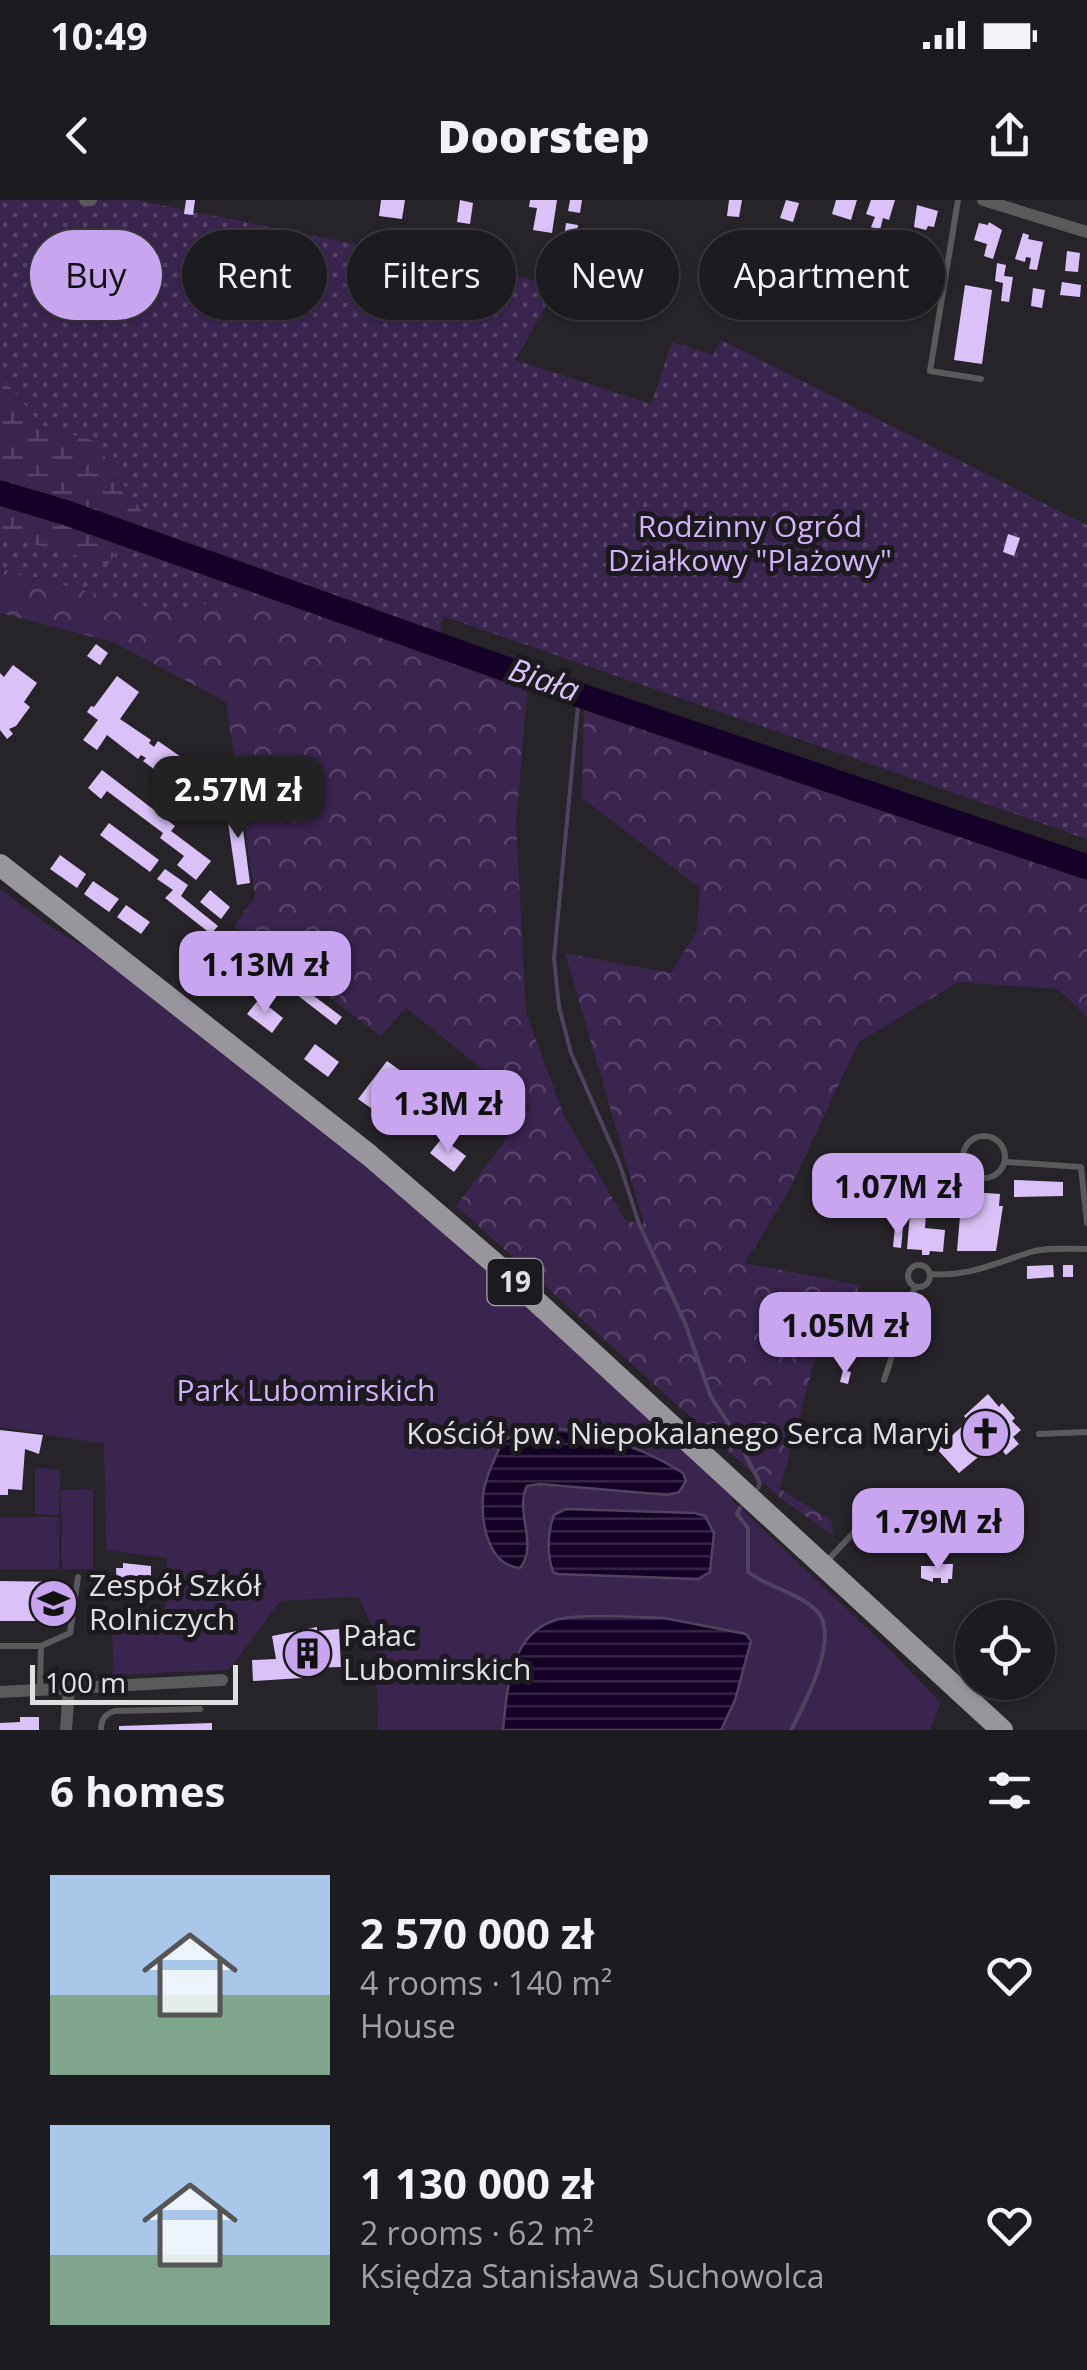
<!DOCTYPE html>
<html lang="en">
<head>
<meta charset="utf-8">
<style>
	:root { --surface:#1c1b1f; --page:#29282c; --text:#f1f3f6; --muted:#a0a1a4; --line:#3a393d; --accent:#c7a6ef }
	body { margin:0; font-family:"Open Sans",sans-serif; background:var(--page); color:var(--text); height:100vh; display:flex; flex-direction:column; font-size:38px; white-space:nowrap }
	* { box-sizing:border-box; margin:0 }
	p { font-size:32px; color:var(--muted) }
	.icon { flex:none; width:55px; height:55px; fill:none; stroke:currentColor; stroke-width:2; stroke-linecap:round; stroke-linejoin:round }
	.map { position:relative; height:1530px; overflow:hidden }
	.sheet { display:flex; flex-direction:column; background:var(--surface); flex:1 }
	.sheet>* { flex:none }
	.banner { position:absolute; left:30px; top:30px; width:1028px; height:90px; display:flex; gap:20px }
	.controls { position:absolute; left:955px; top:1400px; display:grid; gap:20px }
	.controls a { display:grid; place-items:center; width:100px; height:100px; border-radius:50%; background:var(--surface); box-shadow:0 2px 8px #0004,0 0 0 2px var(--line); font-size:50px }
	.scale { position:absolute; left:30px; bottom:25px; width:208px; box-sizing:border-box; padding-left:10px; border:5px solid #e0dfe2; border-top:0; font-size:28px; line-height:35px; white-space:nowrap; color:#e0dfe2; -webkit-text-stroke:8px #1c1a1f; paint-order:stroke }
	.price { position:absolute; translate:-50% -85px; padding:0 22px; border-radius:20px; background:var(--accent); color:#111; font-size:32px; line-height:65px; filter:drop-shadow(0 2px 5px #0008) }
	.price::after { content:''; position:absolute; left:50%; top:60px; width:30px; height:22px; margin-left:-15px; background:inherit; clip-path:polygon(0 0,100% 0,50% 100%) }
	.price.current { background:#222; color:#fff }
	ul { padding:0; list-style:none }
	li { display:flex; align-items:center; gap:30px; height:250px; padding:0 50px }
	li span { display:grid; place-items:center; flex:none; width:280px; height:200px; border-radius:0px; color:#555 }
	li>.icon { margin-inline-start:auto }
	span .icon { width:120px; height:120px; fill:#fffc; stroke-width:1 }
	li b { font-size:42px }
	h2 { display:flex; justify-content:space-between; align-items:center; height:120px; padding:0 50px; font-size:42px }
	.tag { padding:0 35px; border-radius:45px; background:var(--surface); box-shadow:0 2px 8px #0004,0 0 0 2px var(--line); font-size:35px; line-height:90px }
	.tag.current { background:var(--accent); color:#111 }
	.status { display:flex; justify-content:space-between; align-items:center; height:70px; padding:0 50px; background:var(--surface); direction:ltr }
	.status svg { height:28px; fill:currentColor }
	header { display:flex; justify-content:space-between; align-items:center; height:130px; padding:0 50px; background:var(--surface); font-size:45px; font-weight:800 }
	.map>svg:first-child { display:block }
	.grass { fill:url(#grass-dots) }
	.forest { fill:url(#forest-crowns) }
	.wetland { fill:url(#wetland-marsh) }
	.park { fill:#3a254f }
	.water { fill:url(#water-rules); stroke:#51435e; stroke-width:2.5 }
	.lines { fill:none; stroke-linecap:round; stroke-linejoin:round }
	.stream { stroke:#51435e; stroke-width:4 }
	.river { stroke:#140026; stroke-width:25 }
	.building { fill:#dac2f8 }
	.service { stroke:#5a595b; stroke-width:6 }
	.minor { stroke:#5a595b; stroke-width:12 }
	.trunk { stroke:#98969c; stroke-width:22 }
	.labels { text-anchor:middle; stroke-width:10; stroke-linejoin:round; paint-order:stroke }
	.shield { fill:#1c1a1f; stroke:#a5a4a8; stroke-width:2.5 }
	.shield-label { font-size:28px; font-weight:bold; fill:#e0dfe2 }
	.park-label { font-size:30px; fill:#d2b2f8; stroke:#1c1a1f }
	.poi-label { font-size:30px; fill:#e0dfe2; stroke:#1c1a1f; text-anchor:start }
	.water-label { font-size:32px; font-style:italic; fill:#dbc3f8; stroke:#1c1a1f }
</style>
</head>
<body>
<div class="status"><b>10:49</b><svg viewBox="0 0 49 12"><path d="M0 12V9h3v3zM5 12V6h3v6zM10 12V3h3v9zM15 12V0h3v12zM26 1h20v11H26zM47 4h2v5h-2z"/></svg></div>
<header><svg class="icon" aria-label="back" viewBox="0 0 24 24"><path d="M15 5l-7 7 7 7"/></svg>Doorstep<svg class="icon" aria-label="share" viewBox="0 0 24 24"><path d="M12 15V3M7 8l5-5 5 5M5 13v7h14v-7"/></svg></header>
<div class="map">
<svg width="1087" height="1530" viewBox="0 0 1087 1530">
	<defs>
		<pattern id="grass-dots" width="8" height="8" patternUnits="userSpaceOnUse" patternTransform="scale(2.5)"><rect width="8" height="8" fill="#3a254f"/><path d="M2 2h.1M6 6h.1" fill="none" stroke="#564468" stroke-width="1.8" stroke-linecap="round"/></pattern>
		<pattern id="forest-crowns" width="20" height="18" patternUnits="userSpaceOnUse" patternTransform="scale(2.5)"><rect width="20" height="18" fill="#3a254f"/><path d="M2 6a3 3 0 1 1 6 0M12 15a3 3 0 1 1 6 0" fill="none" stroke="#564468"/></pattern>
		<pattern id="wetland-marsh" width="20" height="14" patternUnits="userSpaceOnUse" patternTransform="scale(2.5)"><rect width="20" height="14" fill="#3a254f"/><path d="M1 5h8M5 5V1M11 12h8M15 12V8" fill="none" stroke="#564468"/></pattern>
		<pattern id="water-rules" width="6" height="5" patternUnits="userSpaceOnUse" patternTransform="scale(2.5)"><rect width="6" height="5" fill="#140026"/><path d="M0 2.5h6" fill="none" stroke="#362545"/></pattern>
	</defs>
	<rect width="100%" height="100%" fill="#262429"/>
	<path class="grass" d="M0 0H135L558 85 515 160 651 204 672 142 713 155 721 140 1087 325V639L443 416 438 451 270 394 160 411 0 368Z"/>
	<path class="forest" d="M0 368 160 411 270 394 528 482 516 623 526 813 565 918 626 1021 644 1024 565 753 671 773 697 731 700 688 582 598 584 497 1087 669V817L1058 789 958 782 859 842 787 994 745 1063 859 1085 841 1157 817 1151 780 1289 831 1320 833 1336 783 1300 456 1006 530 907 406 808 381 836 234 726 255 697 226 502 113 442 0 413Z"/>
	<path class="wetland" d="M0 180 8 185 42 225 94 241 143 313 108 364 0 335Z"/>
	<g class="park">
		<path d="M0 689 48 725 86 748 89 745 364 963 596 1168 734 1297 732 1300 890 1450 941 1503 930 1530H378L375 1434 359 1398 352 1397 280 1401 229 1470 113 1475 112 1418 165 1414 167 1358 106 1350 104 1244 0 1227Z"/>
		<path d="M35 1268 60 1269 59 1315 35 1314Z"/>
		<path d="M93 1289V1369H62L61 1290Z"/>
		<rect x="0" y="1317" width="59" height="52"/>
	</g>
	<g class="water">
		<path d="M528 1227C582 1227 637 1244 683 1273L686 1281 679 1292 668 1295 540 1284 527 1286C514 1311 539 1345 520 1368 488 1365 481 1324 483 1296 485 1277 495 1259 502 1242Z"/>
		<path d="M566 1309 695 1313 705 1316 714 1333 710 1372 698 1379 558 1374 553 1372C547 1355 547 1332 554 1315Z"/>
		<path d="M608 1416 664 1418 746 1434 751 1441 735 1500 721 1530H503C507 1492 509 1436 553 1421 569 1415 591 1417 608 1416Z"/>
	</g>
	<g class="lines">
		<g class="stream">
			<path d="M579 495 554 758 559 807 571 853 620 965 639 1024 685 1123 711 1197 731 1227 760 1283 758 1288"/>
			<path d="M740 1308 737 1314 748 1328V1372C768 1387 799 1393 817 1411 841 1436 804 1505 791 1530"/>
		</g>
		<path class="river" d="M0 293 64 312 579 495 1087 667"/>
	</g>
	<g class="building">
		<path d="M186 0H195L193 15 184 14Z"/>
		<path d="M381 0H405L402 19 379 16Z"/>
		<path d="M460 0 473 3 470 24 457 22Z"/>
		<path d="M530 0H557L552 33 533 30 537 8 529 7Z"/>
		<path d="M570 0H582L580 13 568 11Z"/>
		<path d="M729 0H742L739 17 727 16Z"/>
		<path d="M786 0 799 3 793 22 780 18Z"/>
		<path d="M836 0H857L851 20 832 14Z"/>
		<path d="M871 0H895L889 20 883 18 880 30 871 27 875 17 866 14Z"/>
		<path d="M917 5 938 11 934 27 928 26 926 30 914 27Z"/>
		<path d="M989 22 1002 30 993 59 984 56 987 44 974 40 979 23 988 25Z"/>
		<path d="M566 23 578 25 575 49 563 47Z"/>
		<path d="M1023 33 1029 35 1028 39 1043 42 1037 70 1029 69 1031 58 1026 57 1025 62 1015 59Z"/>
		<path d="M802 41 817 43 815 61 799 59Z"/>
		<path d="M857 41 876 44 869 97 855 95 859 60H855Z"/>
		<path d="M910 41 920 42 914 82 904 81Z"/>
		<path d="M555 49H560L559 71 551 70Z"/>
		<path d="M1067 51 1080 53 1078 72 1065 71Z"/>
		<path d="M889 55 899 57 894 86 886 85Z"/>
		<path d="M794 60 803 62 800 86 791 85Z"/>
		<path d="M997 63 1006 65 1004 76 1013 77 1009 102 1001 101 1003 83 995 81Z"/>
		<path d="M926 71 934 72 931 95 922 93Z"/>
		<path d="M1062 82 1081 85 1080 97 1060 95Z"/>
		<path d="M965 85 992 90 982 164 954 160Z"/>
		<path d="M1033 88 1045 90 1042 108 1031 106Z"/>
		<path d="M1008 334 1020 338 1014 356 1003 352Z"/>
		<path d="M96 444 108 453 100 465 87 456Z"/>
		<path d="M13 465 37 483 24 502 30 507 16 526 9 529 13 534 7 539 0 530V473L4 477Z"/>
		<path d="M117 476 139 492 120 519 151 540 149 543 154 547 158 541 210 577 195 600 143 561 146 558 141 555 138 559 107 535 97 550 83 540 98 520 87 512 91 506 94 507Z"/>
		<path d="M231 569 233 587 225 588 223 570Z"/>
		<path d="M102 570 175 626 171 631 211 661 196 680 177 665 184 656 160 638 163 633 107 591 101 599 88 588Z"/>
		<path d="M239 599 250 683 237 685 225 601Z"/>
		<path d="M109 623 159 660 150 672 100 635Z"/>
		<path d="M60 655 86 674 77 688 50 669Z"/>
		<path d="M165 669 188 685 181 696 218 726 211 734 165 698 173 690 157 679Z"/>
		<path d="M93 681 119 699 109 712 84 694Z"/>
		<path d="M210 690 230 707 221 719 200 702Z"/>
		<path d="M126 705 150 722 141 734 117 717Z"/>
		<path d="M197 755 220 772 210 786 186 769Z"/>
		<path d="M298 784 342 817 336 825 292 791Z"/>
		<path d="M259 799 283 818 272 833 247 814Z"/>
		<path d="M315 844 339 862 328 877 304 859Z"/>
		<path d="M387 861 405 874 396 885 391 881 381 895 391 903 382 916 358 899Z"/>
		<path d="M442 938 466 956 454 972 430 953Z"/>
		<path d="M1014 980 1063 982V996L1014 997Z"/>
		<path d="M912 988 1000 994 999 1006H1003L996 1051H957L960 1016 926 1013 925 1028 945 1030 943 1052 930 1051 929 1055H922V1050L907 1049Z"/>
		<path d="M895 1027 903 1028 901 1048 893 1047Z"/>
		<path d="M1053 1065 1054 1077 1027 1079V1066Z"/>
		<rect x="1063" y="1065" width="10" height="12"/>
		<path d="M843 1170 851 1172 848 1184 840 1182Z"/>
		<path d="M988 1194 999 1207 1002 1203 1015 1218 1012 1221 1021 1230 1013 1237 1019 1244 1006 1255 995 1243 959 1273 937 1249 968 1221 964 1216Z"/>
		<path d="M0 1230 43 1235 39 1254 25 1249 22 1290 8 1289V1295H0Z"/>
		<path d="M123 1363 151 1366V1385L124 1390V1386H117L116 1368H123Z"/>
		<path d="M941 1364H953L952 1379H948V1383H941V1378H933V1382L921 1378V1366H941Z"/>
		<path d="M0 1381 64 1382V1409L36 1408 35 1421H0Z"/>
		<path d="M317 1427V1431L339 1429 341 1467 302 1468V1478L253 1481 252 1460 276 1459 272 1436Z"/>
		<path d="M20 1517H39V1530H0V1523L20 1522Z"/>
		<path d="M212 1523V1530H119V1526Z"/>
	</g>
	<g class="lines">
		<g class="service">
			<path d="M958 0 930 171 981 179"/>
			<circle cx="984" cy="957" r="21"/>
			<path d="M1007 962 1081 967 1087 1023"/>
			<circle cx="919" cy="1076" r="11"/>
			<path d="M930 1074C969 1077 995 1063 1031 1052 1048 1047 1069 1049 1087 1049"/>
			<path d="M884 1180 915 1087"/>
			<path d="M1039 1234 1087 1232"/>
			<path d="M827 1361 857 1329 967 1339"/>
			<path d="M0 1446H41L70 1433 78 1377"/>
			<path d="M40 1490 41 1446"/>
			<path d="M101 1530C101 1519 105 1514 115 1511L200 1509"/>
		</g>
		<g class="minor">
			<path d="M85 0H91"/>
			<path d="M983 0 1087 32"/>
			<path d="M0 1492 222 1480"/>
			<path d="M66 1530 69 1488"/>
		</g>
		<path class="trunk" d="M0 665 369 955 500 1068 1002 1530"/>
	</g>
	<defs>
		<symbol id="church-disc" viewBox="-11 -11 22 22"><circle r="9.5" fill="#c7a6ef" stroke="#1c1a1f"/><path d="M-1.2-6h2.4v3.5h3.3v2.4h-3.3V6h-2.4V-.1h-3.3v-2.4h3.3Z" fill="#111"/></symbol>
		<symbol id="school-disc" viewBox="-11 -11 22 22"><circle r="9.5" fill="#c7a6ef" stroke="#1c1a1f"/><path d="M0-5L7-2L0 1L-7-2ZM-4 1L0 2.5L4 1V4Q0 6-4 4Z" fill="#111"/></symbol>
		<symbol id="building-disc" viewBox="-11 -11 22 22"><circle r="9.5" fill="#c7a6ef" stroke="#1c1a1f"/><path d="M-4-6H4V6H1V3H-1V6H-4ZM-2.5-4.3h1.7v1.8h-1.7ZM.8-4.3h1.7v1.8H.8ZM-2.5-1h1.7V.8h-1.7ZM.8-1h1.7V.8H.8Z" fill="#111"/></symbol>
	</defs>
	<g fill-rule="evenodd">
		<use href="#church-disc" x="958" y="1206" width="55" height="55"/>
		<use href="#school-disc" x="26" y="1376" width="55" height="55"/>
		<use href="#building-disc" x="280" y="1426" width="55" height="55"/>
	</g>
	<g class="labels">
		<rect class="shield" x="487.5" y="1059" width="55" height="46" rx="8"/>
		<g class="shield-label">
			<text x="515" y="1092">19</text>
		</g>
		<g class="park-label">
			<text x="750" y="337">Rodzinny Ogród<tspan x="750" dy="34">Działkowy "Plażowy"</tspan></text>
			<text x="306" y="1201">Park Lubomirskich</text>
		</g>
		<g class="poi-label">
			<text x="950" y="1244" text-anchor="end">Kościół pw. Niepokalanego Serca Maryi</text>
			<text x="89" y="1396">Zespół Szkół<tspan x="89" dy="34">Rolniczych</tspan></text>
			<text x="343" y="1446">Pałac<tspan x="343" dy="34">Lubomirskich</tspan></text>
		</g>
		<g class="water-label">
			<text transform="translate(544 480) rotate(19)" y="11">Biała</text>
		</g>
	</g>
</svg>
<div class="controls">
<a><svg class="icon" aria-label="locate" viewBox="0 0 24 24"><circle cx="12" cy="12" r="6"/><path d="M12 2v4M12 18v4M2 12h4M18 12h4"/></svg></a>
</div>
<div class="scale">100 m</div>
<b class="price current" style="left:238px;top:641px">2.57M zł</b>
<b class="price" style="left:265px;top:816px">1.13M zł</b>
<b class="price" style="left:448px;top:955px">1.3M zł</b>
<b class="price" style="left:898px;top:1038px">1.07M zł</b>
<b class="price" style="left:845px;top:1177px">1.05M zł</b>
<b class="price" style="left:938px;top:1373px">1.79M zł</b>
<div class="banner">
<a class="tag current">Buy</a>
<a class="tag">Rent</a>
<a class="tag">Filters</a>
<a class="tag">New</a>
<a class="tag">Apartment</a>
</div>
</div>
<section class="sheet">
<h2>6 homes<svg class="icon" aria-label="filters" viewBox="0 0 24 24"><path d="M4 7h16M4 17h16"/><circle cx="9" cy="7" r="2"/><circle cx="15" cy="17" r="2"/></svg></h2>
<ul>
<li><span style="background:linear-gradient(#a9c7e8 60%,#7fa58c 0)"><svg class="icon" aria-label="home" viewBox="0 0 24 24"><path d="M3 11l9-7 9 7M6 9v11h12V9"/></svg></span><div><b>2 570 000 zł</b><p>4 rooms · 140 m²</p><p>House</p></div><svg class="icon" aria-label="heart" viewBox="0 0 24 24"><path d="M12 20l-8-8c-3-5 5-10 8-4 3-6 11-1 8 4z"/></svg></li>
<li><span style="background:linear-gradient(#a9c7e8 65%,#7fa58c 0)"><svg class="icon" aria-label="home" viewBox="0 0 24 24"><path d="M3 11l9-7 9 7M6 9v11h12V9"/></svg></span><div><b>1 130 000 zł</b><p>2 rooms · 62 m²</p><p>Księdza Stanisława Suchowolca</p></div><svg class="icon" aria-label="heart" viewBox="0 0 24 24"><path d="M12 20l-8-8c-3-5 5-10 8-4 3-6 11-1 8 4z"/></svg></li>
</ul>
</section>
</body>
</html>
